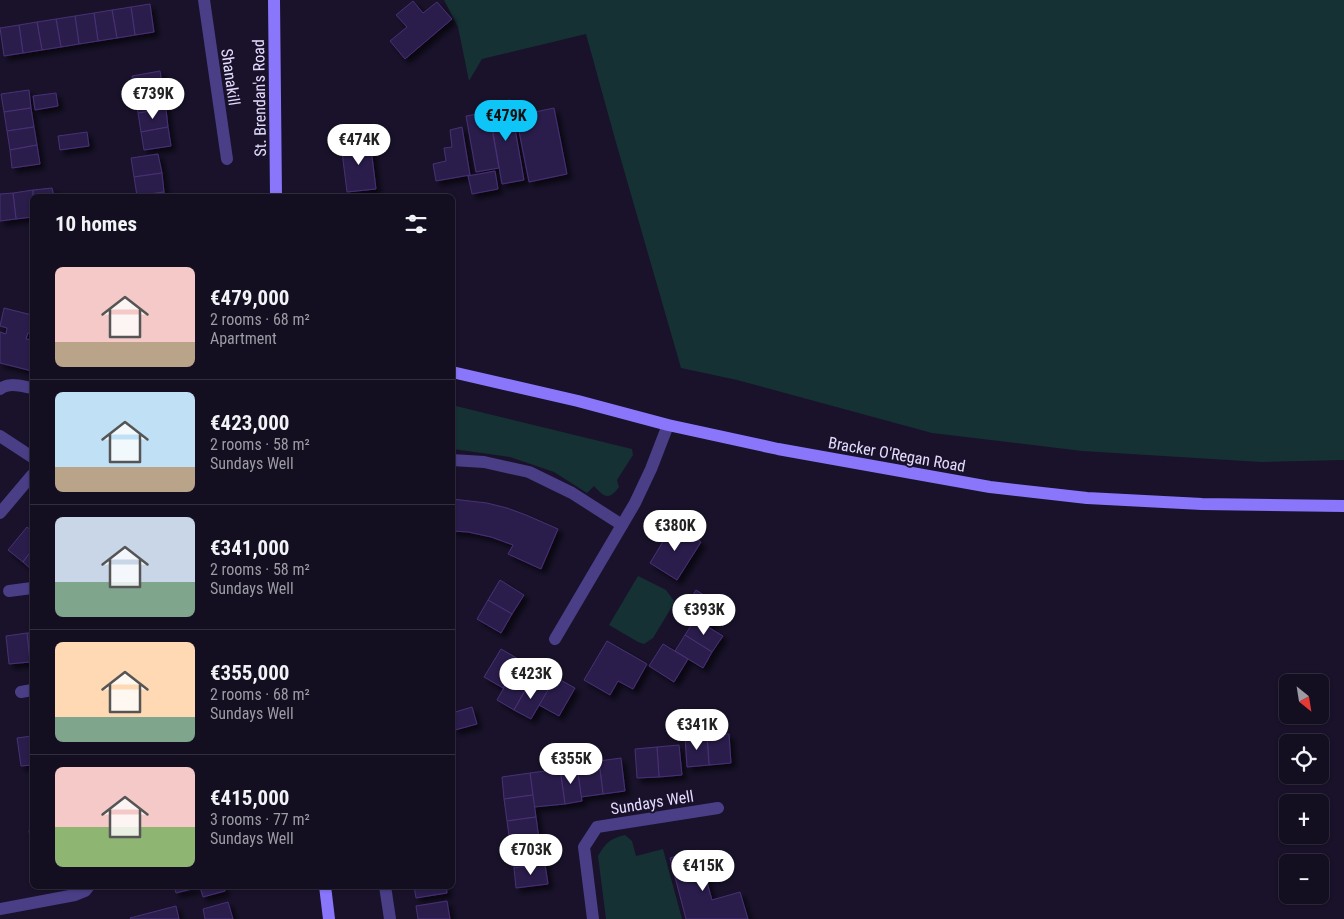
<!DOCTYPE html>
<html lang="en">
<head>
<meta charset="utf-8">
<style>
	:root { --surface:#130e20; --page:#201c2d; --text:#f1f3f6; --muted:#9d9ca5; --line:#322e3e; --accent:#0ec5f8 }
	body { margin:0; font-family:"Roboto Condensed",sans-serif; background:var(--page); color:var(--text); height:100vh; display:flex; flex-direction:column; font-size:19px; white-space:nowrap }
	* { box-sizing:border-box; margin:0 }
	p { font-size:16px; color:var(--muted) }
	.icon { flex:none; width:28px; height:28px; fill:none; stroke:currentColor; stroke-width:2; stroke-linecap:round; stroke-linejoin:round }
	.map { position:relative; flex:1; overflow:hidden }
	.side { position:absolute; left:30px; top:194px; width:425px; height:695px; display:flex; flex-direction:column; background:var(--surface); border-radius:8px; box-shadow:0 1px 4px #0004,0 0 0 1px var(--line) }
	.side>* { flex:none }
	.needle { width:32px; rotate:150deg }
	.tools { position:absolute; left:1279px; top:674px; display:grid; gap:10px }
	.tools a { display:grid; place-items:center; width:50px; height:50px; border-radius:8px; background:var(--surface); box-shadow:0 1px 4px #0004,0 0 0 1px var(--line); font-size:25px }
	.price { position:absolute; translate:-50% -42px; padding:0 11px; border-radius:18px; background:#fff; color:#222; font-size:16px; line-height:32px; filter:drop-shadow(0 1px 2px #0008) }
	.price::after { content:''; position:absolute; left:50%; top:30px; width:15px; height:11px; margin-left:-8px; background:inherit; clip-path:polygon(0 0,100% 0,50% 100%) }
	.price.on { background:var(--accent); color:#111 }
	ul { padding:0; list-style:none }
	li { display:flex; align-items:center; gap:15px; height:125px; padding:0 25px }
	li+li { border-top:1px solid var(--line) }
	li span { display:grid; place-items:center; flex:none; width:140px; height:100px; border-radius:8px; color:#555 }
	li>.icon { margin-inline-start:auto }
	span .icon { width:60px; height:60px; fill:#fffc; stroke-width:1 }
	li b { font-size:21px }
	h2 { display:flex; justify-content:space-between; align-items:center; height:60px; padding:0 25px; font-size:21px }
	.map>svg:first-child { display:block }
	.green { fill:#153134 }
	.building { fill:#2c1e4b; stroke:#473176; filter:url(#shadow) }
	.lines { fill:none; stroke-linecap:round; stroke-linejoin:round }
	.minor { stroke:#4a3e87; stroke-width:12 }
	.tertiary { stroke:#4a3e87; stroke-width:12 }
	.secondary { stroke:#8976fb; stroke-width:12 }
	.labels { text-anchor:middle; stroke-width:4; stroke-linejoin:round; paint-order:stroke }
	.street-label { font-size:16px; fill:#e4dcfe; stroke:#19122a }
</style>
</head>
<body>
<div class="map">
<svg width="1344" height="919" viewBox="0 0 1344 919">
	<defs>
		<filter id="shadow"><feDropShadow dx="4.5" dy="4.5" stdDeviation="2.5" flood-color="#0009"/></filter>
	</defs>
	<rect width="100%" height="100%" fill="#19122a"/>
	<g class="green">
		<path d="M444 0H1344V460L1261 462 1082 451 932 433 737 380 681 368 615 139 586 34 482 59 469 81 458 27Z"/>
		<path d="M452 405 632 449 633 455 617 480 619 487C609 501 604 497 594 486L587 493 554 472 510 457 453 449Z"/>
		<path d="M638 576 666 590 674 601 673 605 653 638 644 644 638 642 609 625Z"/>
		<path d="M625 835 632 841 636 856 663 849 682 919H606L598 856C606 843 609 839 625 835Z"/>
	</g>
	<g class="building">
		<path d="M413 1 423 13 437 2 452 19 405 59 390 41 407 27 396 15Z"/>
		<path d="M150 4 154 32 135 35 131 7Z"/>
		<path d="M131 7 135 35 117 38 112 10Z"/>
		<path d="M112 10 117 38 98 41 94 13Z"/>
		<path d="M94 13 98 41 79 44 75 16Z"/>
		<path d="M75 16 79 44 61 47 56 19Z"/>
		<path d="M56 19 61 47 42 50 37 22Z"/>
		<path d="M37 22 42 50 23 53 19 25Z"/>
		<path d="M19 25 23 53 4 56 0 28Z"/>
		<path d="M160 71 163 90 135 95 132 76Z"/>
		<path d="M29 90 31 108 4 112 1 94Z"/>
		<path d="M163 90 166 109 138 113 135 95Z"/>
		<path d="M56 93 58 106 35 110 33 96Z"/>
		<path d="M510 100 524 180 502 184 488 104Z"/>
		<path d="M31 108 34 127 7 131 4 112Z"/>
		<path d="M554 108 567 174 529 182 516 116Z"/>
		<path d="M166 109 168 127 141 132 138 113Z"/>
		<path d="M489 112 499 168 476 172 466 116Z"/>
		<path d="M34 127 37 145 10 150 7 131Z"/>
		<path d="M168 127 171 146 144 150 141 132Z"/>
		<path d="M462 127 470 175 436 181 433 164 446 161 444 148 452 147 450 130Z"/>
		<path d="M87 132 89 146 60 150 58 136Z"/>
		<path d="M370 140 376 189 347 192 341 144Z"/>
		<path d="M37 145 40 164 12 168 10 150Z"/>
		<path d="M158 154 162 173 134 177 131 158Z"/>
		<path d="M495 171 498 189 472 194 468 176Z"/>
		<path d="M162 173 164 192 137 196 134 177Z"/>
		<path d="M52 188 54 196H33V190Z"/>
		<path d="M33 190 32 217 16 219 13 193Z"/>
		<path d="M164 192 165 196H137Z"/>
		<path d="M13 193 16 219 0 221V194Z"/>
		<path d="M4 308 32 315V334L28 333 26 339 32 340V371L0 363V332L6 334 7 328 0 326Z"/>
		<path d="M452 499 487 503 507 508 526 515 558 529 541 569 508 554 513 545 491 537 468 532 452 531Z"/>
		<path d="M673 525 701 542 677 580 650 563Z"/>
		<path d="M27 527 32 531V550L23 562 8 550Z"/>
		<path d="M32 550V570L23 562Z"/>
		<path d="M500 580 524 595 512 614 488 600Z"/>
		<path d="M696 590 721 606 708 627 683 611Z"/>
		<path d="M488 600 512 614 501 633 477 619Z"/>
		<path d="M695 619 723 636 712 652 685 635Z"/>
		<path d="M27 633H32V661L30 662Z"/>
		<path d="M27 633 30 662 9 664 6 636Z"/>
		<path d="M685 635 712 652 703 668 675 651Z"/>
		<path d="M607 641 647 664 633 689 618 681 610 695 584 680Z"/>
		<path d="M663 644 688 659 674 682 649 666Z"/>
		<path d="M501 649 520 660 503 688 484 677Z"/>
		<path d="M514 670 531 680 514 710 497 700Z"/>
		<path d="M555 677 575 688 559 716 539 705Z"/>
		<path d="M531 680 548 690 531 719 514 710Z"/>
		<path d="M472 707 477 724 455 730 452 723V713Z"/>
		<path d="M729 734 731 763 709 765 707 735Z"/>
		<path d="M707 735 709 765 687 767 685 737Z"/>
		<path d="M32 736V765L21 766 17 738Z"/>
		<path d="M679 745 682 775 659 777 657 747Z"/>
		<path d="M657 747 659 777 637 778 635 749Z"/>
		<path d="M621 758 625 791 603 794 599 761Z"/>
		<path d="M599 761 603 794 581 797 577 764Z"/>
		<path d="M577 767 582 801 565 804 560 769Z"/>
		<path d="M560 769 565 804 534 807 530 773Z"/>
		<path d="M530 773 533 795 504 799 502 777Z"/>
		<path d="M533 795 536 817 507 821 504 799Z"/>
		<path d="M536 817 539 839 510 843 507 821Z"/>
		<path d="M29 830H32V858Z"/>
		<path d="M542 844 545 864 514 868 511 848Z"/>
		<path d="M698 850 712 900 740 892 748 919H686L670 858Z"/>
		<path d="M545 864 548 884 516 888 514 868Z"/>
		<path d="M174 886H224L225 891 203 897 200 887 176 893Z"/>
		<path d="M414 886H446L447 893 416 898Z"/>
		<path d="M447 901 450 919H418L416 906Z"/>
		<path d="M228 902 233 919H205L203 909Z"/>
		<path d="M176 906 179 919H131L130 918Z"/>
	</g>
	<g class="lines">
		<g class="minor">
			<path d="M204 0 227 159"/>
			<path d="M0 389C9 382 21 386 32 388"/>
			<path d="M0 436 32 457"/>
			<path d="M452 460 484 462 529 472 572 493 622 525"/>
			<path d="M9 591 32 588"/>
			<path d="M555 639 635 503 651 469 668 425"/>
			<path d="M21 692 32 690"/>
			<path d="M385 886 390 919"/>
			<path d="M0 909 75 895 85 891 89 886"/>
			<path d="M593 919 584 847 597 827 718 808"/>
		</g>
		<path class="tertiary" d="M0 513 32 475"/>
		<g class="secondary">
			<path d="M274 0 276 196"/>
			<path d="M452 372 578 401 668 425 778 449 990 487 1087 498 1202 504 1344 506"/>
			<path d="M325 886 329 919"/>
		</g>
	</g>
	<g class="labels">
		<g class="street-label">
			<text transform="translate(231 77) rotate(82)" y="6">Shanakill</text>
			<text transform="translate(259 98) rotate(-91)" y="6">St. Brendan's Road</text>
			<text transform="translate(897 454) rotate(10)" y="6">Bracker O'Regan Road</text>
			<text transform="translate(652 802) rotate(-9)" y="6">Sundays Well</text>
		</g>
	</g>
</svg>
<div class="tools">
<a><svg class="needle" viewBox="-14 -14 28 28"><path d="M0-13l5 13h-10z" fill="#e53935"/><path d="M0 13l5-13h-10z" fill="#9d9ca5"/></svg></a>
<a><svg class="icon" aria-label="locate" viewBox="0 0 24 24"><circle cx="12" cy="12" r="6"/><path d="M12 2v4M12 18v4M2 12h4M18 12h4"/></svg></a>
<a>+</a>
<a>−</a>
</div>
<b class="price" style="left:153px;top:120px">€739K</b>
<b class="price on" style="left:506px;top:142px">€479K</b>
<b class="price" style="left:359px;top:166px">€474K</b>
<b class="price" style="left:675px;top:552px">€380K</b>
<b class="price" style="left:704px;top:636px">€393K</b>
<b class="price" style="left:531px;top:700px">€423K</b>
<b class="price" style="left:697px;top:751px">€341K</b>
<b class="price" style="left:571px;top:785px">€355K</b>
<b class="price" style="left:531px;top:876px">€703K</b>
<b class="price" style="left:703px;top:892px">€415K</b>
<section class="side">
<h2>10 homes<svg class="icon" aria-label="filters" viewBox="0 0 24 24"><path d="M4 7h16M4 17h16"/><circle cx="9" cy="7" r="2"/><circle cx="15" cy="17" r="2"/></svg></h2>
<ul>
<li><span style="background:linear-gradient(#f6c9c9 75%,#b9a48a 0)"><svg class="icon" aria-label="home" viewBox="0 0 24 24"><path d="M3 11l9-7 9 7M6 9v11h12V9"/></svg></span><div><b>€479,000</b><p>2 rooms · 68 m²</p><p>Apartment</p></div></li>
<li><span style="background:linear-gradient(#bfe0f5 75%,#b9a48a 0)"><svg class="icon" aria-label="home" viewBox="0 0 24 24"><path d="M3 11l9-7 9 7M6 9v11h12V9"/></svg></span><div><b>€423,000</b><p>2 rooms · 58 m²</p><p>Sundays Well</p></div></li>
<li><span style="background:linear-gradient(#c9d6e8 65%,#7fa58c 0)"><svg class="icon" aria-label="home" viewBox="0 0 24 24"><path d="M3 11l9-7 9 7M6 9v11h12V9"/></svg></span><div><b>€341,000</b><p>2 rooms · 58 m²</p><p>Sundays Well</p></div></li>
<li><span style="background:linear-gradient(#ffd9b3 75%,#7fa58c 0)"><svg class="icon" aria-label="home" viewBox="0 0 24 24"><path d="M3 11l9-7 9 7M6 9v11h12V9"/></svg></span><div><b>€355,000</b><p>2 rooms · 68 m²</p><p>Sundays Well</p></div></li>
<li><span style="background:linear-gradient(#f6c9c9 60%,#8fb573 0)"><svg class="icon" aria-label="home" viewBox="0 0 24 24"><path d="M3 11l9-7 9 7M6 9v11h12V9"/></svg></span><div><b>€415,000</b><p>3 rooms · 77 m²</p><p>Sundays Well</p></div></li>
</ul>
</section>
</div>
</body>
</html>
